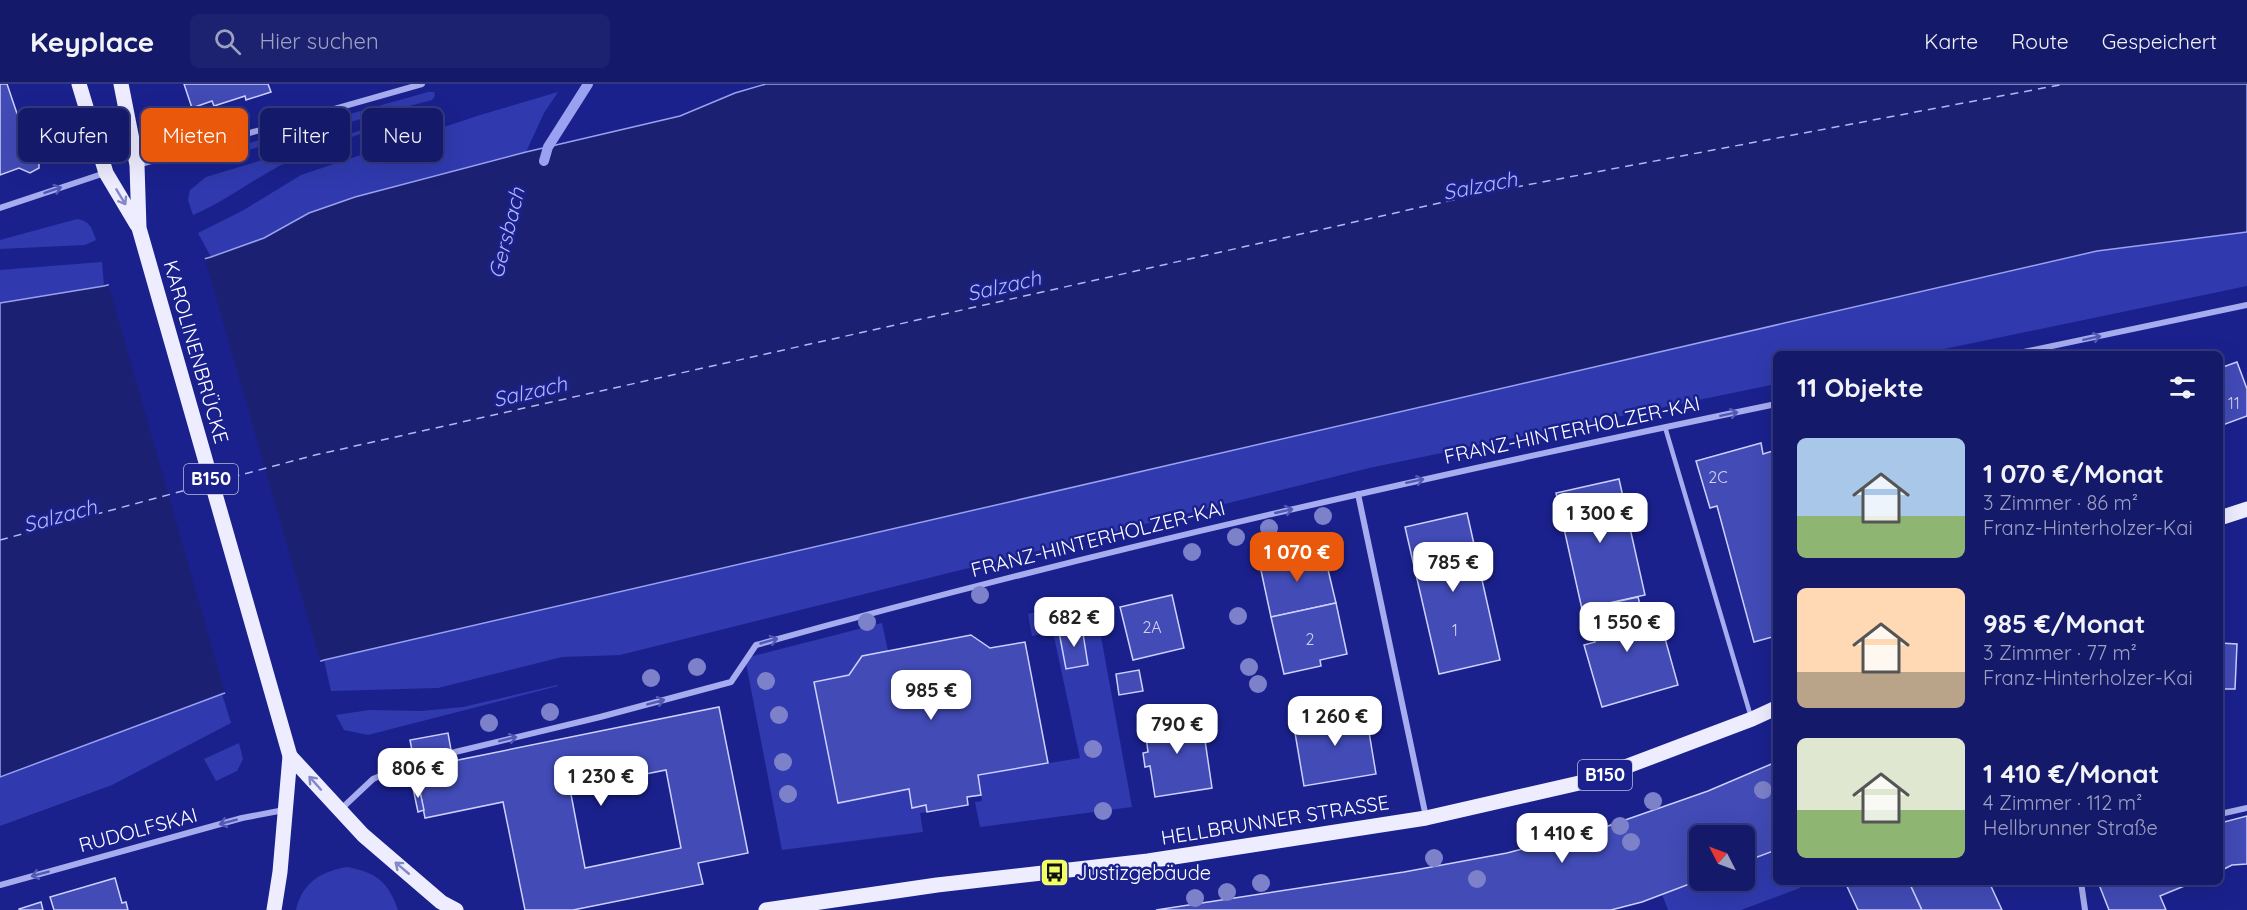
<!DOCTYPE html>
<html lang="de">
<head>
<meta charset="utf-8">
<style>
	:root { --surface:#14196a; --page:#1d2270; --text:#f1f3f6; --muted:#9da0c1; --line:#33387e; --accent:#ea580c }
	body { margin:0; font-family:Quicksand,sans-serif; background:var(--page); color:var(--text); height:100vh; display:flex; flex-direction:column; font-size:22px; white-space:nowrap }
	* { box-sizing:border-box; margin:0 }
	p { font-size:20px; color:var(--muted) }
	.icon { flex:none; width:33px; height:33px; fill:none; stroke:currentColor; stroke-width:2; stroke-linecap:round; stroke-linejoin:round }
	.map { position:relative; flex:1; overflow:hidden }
	.panel { position:absolute; left:1773px; top:267px; width:450px; height:534px; display:flex; flex-direction:column; background:var(--surface); border-radius:9px; box-shadow:0 6px 24px #0002,0 0 0 2px var(--line) }
	.panel>* { flex:none }
	.hud { position:absolute; left:18px; top:24px; width:570px; height:54px; display:flex; gap:12px }
	.needle { width:39px; rotate:312deg }
	.controls { position:absolute; left:1689px; top:741px; display:grid; gap:12px }
	.controls a { display:grid; place-items:center; width:66px; height:66px; border-radius:9px; background:var(--surface); box-shadow:0 6px 24px #0002,0 0 0 2px var(--line); font-size:30px }
	.price { position:absolute; translate:-50% -51px; padding:0 14px; border-radius:12px; background:#fff; color:#222; font-size:20px; line-height:39px; filter:drop-shadow(0 2px 3px #0008) }
	.price::after { content:''; position:absolute; left:50%; top:36px; width:18px; height:14px; margin-left:-9px; background:inherit; clip-path:polygon(0 0,100% 0,50% 100%) }
	.price.current { background:var(--accent); color:#fff }
	ul { padding:0; list-style:none }
	li { display:flex; align-items:center; gap:18px; height:150px; padding:0 24px }
	li span { display:grid; place-items:center; flex:none; width:168px; height:120px; border-radius:9px; color:#555 }
	li>.icon { margin-inline-start:auto }
	span .icon { width:72px; height:72px; fill:#fffc; stroke-width:1 }
	li b { font-size:26px }
	h2 { display:flex; justify-content:space-between; align-items:center; height:72px; padding:0 24px; font-size:26px }
	.pill { padding:0 21px; border-radius:9px; background:var(--surface); box-shadow:0 6px 24px #0002,0 0 0 2px var(--line); font-size:21px; line-height:54px }
	.pill.current { background:var(--accent); color:#fff }
	header { display:flex; align-items:center; gap:36px; box-sizing:border-box; height:84px; padding:0 30px; background:var(--surface); border-bottom:2px solid var(--line) }
	header strong { font-size:28px }
	nav { display:flex; gap:33px; margin-inline-start:auto; font-size:21px }
	.search { width:420px; height:54px; background:var(--page); display:flex; align-items:center; gap:15px; box-sizing:border-box; padding:0 21px; border-radius:9px; color:var(--muted); font-size:22px }
	.map>svg:first-child { display:block }
	.green { fill:#303aae }
	.water { fill:#1b2073; stroke:#99a1f0; stroke-width:1.5 }
	.pier { fill:#1a218d }
	.lines { fill:none; stroke-linecap:round; stroke-linejoin:round }
	.stream { stroke:#99a1f0; stroke-width:10 }
	.ferry { stroke:#b2b7f5; stroke-width:1.5; stroke-dasharray:8 6; stroke-linecap:butt }
	.building { fill:#424bb6; stroke:#ccd0fa; stroke-width:1.5; fill-rule:evenodd }
	.street-tunnel { stroke:#3c429e; stroke-width:6; stroke-dasharray:6 3; stroke-linecap:butt }
	.lane { stroke:#a6acee; stroke-width:4.5 }
	.street { stroke:#a6acee; stroke-width:6 }
	.primary { stroke:#ededff; stroke-width:15 }
	.tree { fill:#7c81c9 }
	.oneway { stroke:#5259b4 }
	.oneway2 { stroke:#8487c6 }
	.labels { text-anchor:middle; stroke-width:5; stroke-linejoin:round; paint-order:stroke }
	.number-label { font-size:16px; fill:#d0d2ed }
	.shield { fill:#1a218d; stroke:#babcdd; stroke-width:1.5 }
	.shield-label { font-size:18px; font-weight:bold; fill:#fff }
	.street-label { font-size:20px; fill:#fff; stroke:#1a218d }
	.poi-label { font-size:20px; fill:#fff; stroke:#1a218d; text-anchor:start }
	.water-label { font-size:21px; font-style:italic; fill:#b2b7f5; stroke:#1a218d }
</style>
</head>
<body>
<header>
<strong>Keyplace</strong>
<div class="search"><svg class="icon" aria-label="search" viewBox="0 0 24 24"><circle cx="10" cy="10" r="6"/><path d="M15 15l6 6"/></svg>Hier suchen</div>
<nav><a>Karte</a><a>Route</a><a>Gespeichert</a></nav>
</header>
<div class="map">
<svg width="2247" height="826" viewBox="0 0 2247 826">
	<rect width="100%" height="100%" fill="#1a218d"/>
	<g class="green">
		<path d="M428 8H434L435 12 432 16 320 46 315 45 314 41 318 39Z"/>
		<path d="M558 8 544 29 526 68 355 113 309 129 264 154 211 173 198 149 242 127 301 91 480 31Z"/>
		<path d="M405 33V36C364 50 319 61 281 81 251 97 224 118 193 131L188 116 190 106 206 93Z"/>
		<path d="M270 53 274 54 272 58 266 61 210 76 206 74 208 71Z"/>
		<path d="M77 135C90 137 92 144 96 156L85 161 0 165V156Z"/>
		<path d="M2247 148V202L1920 270H1776V300L1369 384 620 571 562 573 438 604 331 607 324 576 2097 167Z"/>
		<path d="M102 178 104 202 0 219V186Z"/>
		<path d="M1094 514 1132 723 980 743 975 718 982 717 978 691 1080 674 1053 548 1032 552 1028 530Z"/>
		<path d="M882 539 888 567 862 572 849 591 814 598 838 718 909 705 912 724 926 721 927 728 920 729 923 748 782 766 745 574Z"/>
		<path d="M557 601 558 602 368 651 344 646 336 631 369 626 421 627 463 623Z"/>
		<path d="M222 610 231 639 112 701 0 742V693Z"/>
		<path d="M239 659 243 675 237 687 216 697 204 675Z"/>
		<path d="M1776 766V798H1797L1800 804 1741 826H1668L1662 810 1699 796H1744L1745 778Z"/>
		<path d="M348 783C377 789 388 798 398 826H296C302 798 322 787 348 783Z"/>
	</g>
	<path class="water" d="M766 0H2247V148L2097 167 324 576 222 610 0 693V219L104 202 211 173 264 154 309 129 355 113 526 68 680 32 735 9Z"/>
	<path class="pier" d="M204 172 321 580 226 612 108 198Z"/>
	<g class="lines">
		<path class="stream" d="M544 77 548 63 588 0"/>
		<g class="ferry">
			<path d="M218 397 315 371 1484 109 2065 0"/>
			<path d="M0 456 205 401"/>
		</g>
	</g>
	<g class="building">
		<path d="M0 0H7L29 65 39 71V84L30 89 19 84 0 91Z"/>
		<path d="M184 0H268L271 8 246 16 245 12 214 22 212 17 192 24Z"/>
		<path d="M2237 278 2247 305V332L2220 342V284Z"/>
		<path d="M1761 359 1763 370 1776 366V406L1774 407 1776 416V552L1754 558 1717 422 1710 424 1696 377Z"/>
		<path d="M1619 395 1645 511 1582 525 1556 409Z"/>
		<path d="M1467 429 1500 576 1439 590 1405 443Z"/>
		<path d="M1295 469 1297 475 1324 469 1336 519 1271 533 1259 477Z"/>
		<path d="M1172 511 1184 564 1133 576 1120 523Z"/>
		<path d="M1638 513 1646 543 1661 540 1678 601 1602 623 1584 561 1595 558 1588 524Z"/>
		<path d="M1336 519 1347 570 1320 576 1321 582 1284 590 1271 533Z"/>
		<path d="M1082 543 1088 581 1066 585 1059 548Z"/>
		<path d="M971 551 990 564 1025 558 1048 679 978 691 981 711 967 713 968 721 927 728 926 721 912 724 909 705 838 719 814 598 849 591 862 572Z"/>
		<path d="M2220 559 2237 560 2235 605H2220Z"/>
		<path d="M1139 586 1143 607 1119 611 1116 590Z"/>
		<path d="M719 623 748 769 698 779 703 800 573 826H525L503 718 425 734 410 656 448 649 453 677ZM666 686 681 764 585 784 570 705Z"/>
		<path d="M1365 624 1376 690 1304 702 1293 637Z"/>
		<path d="M1201 629 1212 704 1155 713 1150 682 1145 683 1143 669 1148 668 1144 638Z"/>
		<path d="M1776 678V766L1744 778V752H1700V796L1642 818 1611 826H1156L1404 788 1507 769 1608 742 1708 707Z"/>
		<path d="M419 703 424 726 418 728 413 704Z"/>
		<path d="M2247 732V780L2232 781 2220 787V739Z"/>
		<path d="M115 794 122 819 126 818 128 826H54L50 813Z"/>
		<path d="M1845 798H1909L1922 826H1858Z"/>
		<path d="M1909 798H1989L2002 826H1922Z"/>
		<path d="M2098 798H2194L2160 812 2166 826H2109Z"/>
		<path d="M41 818 43 826H19V825Z"/>
	</g>
	<g class="lines">
		<path class="street-tunnel" d="M414 677 451 669"/>
		<path class="lane" d="M1665 343 1751 633"/>
		<g class="street">
			<path d="M137 81 422 0"/>
			<path d="M0 124 105 89"/>
			<path d="M2014 270 2247 221"/>
			<path d="M1358 410 1426 733"/>
			<path d="M451 669 600 633 731 598 756 561C1093 467 1434 391 1776 320"/>
			<path d="M340 726 373 695 414 677"/>
			<path d="M2220 730 2247 724"/>
			<path d="M2081 798 2085 826"/>
			<path d="M0 801 242 734 284 726"/>
		</g>
		<g class="primary">
			<path d="M79 0 106 89 137 141"/>
			<path d="M121 0 137 81 139 144 290 672 280 788 274 826"/>
			<path d="M2220 434 2247 425"/>
			<path d="M290 672 363 751 441 818 456 826"/>
			<path d="M766 826 937 801 1148 777 1426 734 1588 697 1752 635 1776 624"/>
		</g>
	</g>
	<g class="tree">
		<circle cx="1323" cy="432" r="9"/>
		<circle cx="1269" cy="444" r="9"/>
		<circle cx="1236" cy="453" r="9"/>
		<circle cx="1192" cy="468" r="9"/>
		<circle cx="980" cy="511" r="9"/>
		<circle cx="1238" cy="532" r="9"/>
		<circle cx="867" cy="538" r="9"/>
		<circle cx="697" cy="583" r="9"/>
		<circle cx="1249" cy="583" r="9"/>
		<circle cx="651" cy="594" r="9"/>
		<circle cx="766" cy="597" r="9"/>
		<circle cx="1258" cy="600" r="9"/>
		<circle cx="550" cy="628" r="9"/>
		<circle cx="779" cy="631" r="9"/>
		<circle cx="489" cy="639" r="9"/>
		<circle cx="1093" cy="665" r="9"/>
		<circle cx="783" cy="678" r="9"/>
		<circle cx="1763" cy="706" r="9"/>
		<circle cx="788" cy="710" r="9"/>
		<circle cx="1653" cy="717" r="9"/>
		<circle cx="1103" cy="727" r="9"/>
		<circle cx="1620" cy="742" r="9"/>
		<circle cx="1631" cy="758" r="9"/>
		<circle cx="1434" cy="774" r="9"/>
		<circle cx="1477" cy="795" r="9"/>
		<circle cx="1261" cy="799" r="9"/>
		<circle cx="1227" cy="808" r="9"/>
		<circle cx="1195" cy="814" r="9"/>
	</g>
	<defs><path id="oneway-shaft" d="M-6 0H5M1.5-3L5.5 0L1.5 3" fill="none" stroke-width="1.6" stroke-linecap="round" stroke-linejoin="round" transform="scale(1.5)"/></defs>
	<g class="oneway">
		<use href="#oneway-shaft" transform="translate(53 106) rotate(-19)"/>
		<use href="#oneway-shaft" transform="translate(2092 254) rotate(-12)"/>
		<use href="#oneway-shaft" transform="translate(1729 330) rotate(-12)"/>
		<use href="#oneway-shaft" transform="translate(1415 397) rotate(-12)"/>
		<use href="#oneway-shaft" transform="translate(1284 427) rotate(-13)"/>
		<use href="#oneway-shaft" transform="translate(769 557) rotate(-16)"/>
		<use href="#oneway-shaft" transform="translate(656 618) rotate(-15)"/>
		<use href="#oneway-shaft" transform="translate(508 655) rotate(-14)"/>
		<use href="#oneway-shaft" transform="translate(228 738) rotate(165)"/>
		<use href="#oneway-shaft" transform="translate(40 790) rotate(165)"/>
	</g>
	<g class="oneway2">
		<use href="#oneway-shaft" transform="translate(121 113) rotate(59)"/>
		<use href="#oneway-shaft" transform="translate(315 699) rotate(-132)"/>
		<use href="#oneway-shaft" transform="translate(402 784) rotate(-140)"/>
	</g>
	<defs>
		<symbol id="bus-square" viewBox="-11 -11 22 22"><rect x="-9" y="-9" width="18" height="18" rx="4" fill="#f2ff63" stroke="#1a218d"/><path d="M-5-6H5V4H4V6H2V4H-2V6H-4V4H-5ZM-3.5-4V0h7V-4ZM-3.5 1.2v1.5H-2V1.2ZM2 1.2v1.5H3.5V1.2Z" fill="#111"/></symbol>
	</defs>
	<g fill-rule="evenodd">
		<use href="#bus-square" x="1038" y="772" width="33" height="33"/>
	</g>
	<g class="labels">
		<g class="number-label">
			<text x="2234" y="325">11</text>
			<text x="1718" y="399">2C</text>
			<text x="1152" y="549">2A</text>
			<text x="1455" y="552">1</text>
			<text x="1310" y="561">2</text>
		</g>
		<g class="shield">
			<rect x="184" y="380" width="54" height="30" rx="4.5"/>
			<rect x="1578" y="676" width="54" height="30" rx="4.5"/>
		</g>
		<g class="shield-label">
			<text x="211" y="401">B150</text>
			<text x="1605" y="697">B150</text>
		</g>
		<g class="street-label">
			<text transform="translate(196 268) rotate(74)" y="7">KAROLINENBRÜCKE</text>
			<text transform="translate(1572 346) rotate(-12)" y="7">FRANZ-HINTERHOLZER-KAI</text>
			<text transform="translate(1098 455) rotate(-14)" y="7">FRANZ-HINTERHOLZER-KAI</text>
			<text transform="translate(1275 736) rotate(-9)" y="7">HELLBRUNNER STRASSE</text>
			<text transform="translate(138 746) rotate(-15)" y="7">RUDOLFSKAI</text>
		</g>
		<g class="poi-label">
			<text x="1076" y="796">Justizgebäude</text>
		</g>
		<g class="water-label">
			<text transform="translate(1480 102) rotate(-11)" y="7">Salzach</text>
			<text transform="translate(507 149) rotate(-76)" y="7">Gersbach</text>
			<text transform="translate(1004 202) rotate(-13)" y="7">Salzach</text>
			<text transform="translate(530 308) rotate(-13)" y="7">Salzach</text>
			<text transform="translate(60 432) rotate(-15)" y="7">Salzach</text>
		</g>
	</g>
</svg>
<div class="controls">
<a><svg class="needle" viewBox="-14 -14 28 28"><path d="M0-13l5 13h-10z" fill="#e53935"/><path d="M0 13l5-13h-10z" fill="#9da0c1"/></svg></a>
</div>
<b class="price" style="left:1600px;top:460px">1 300 €</b>
<b class="price current" style="left:1297px;top:499px">1 070 €</b>
<b class="price" style="left:1453px;top:509px">785 €</b>
<b class="price" style="left:1074px;top:564px">682 €</b>
<b class="price" style="left:1627px;top:569px">1 550 €</b>
<b class="price" style="left:931px;top:637px">985 €</b>
<b class="price" style="left:1335px;top:663px">1 260 €</b>
<b class="price" style="left:1177px;top:671px">790 €</b>
<b class="price" style="left:418px;top:715px">806 €</b>
<b class="price" style="left:601px;top:723px">1 230 €</b>
<b class="price" style="left:1562px;top:780px">1 410 €</b>
<div class="hud">
<a class="pill">Kaufen</a>
<a class="pill current">Mieten</a>
<a class="pill">Filter</a>
<a class="pill">Neu</a>
</div>
<section class="panel">
<h2>11 Objekte<svg class="icon" aria-label="filters" viewBox="0 0 24 24"><path d="M4 7h16M4 17h16"/><circle cx="9" cy="7" r="2"/><circle cx="15" cy="17" r="2"/></svg></h2>
<ul>
<li><span style="background:linear-gradient(#a9c7e8 65%,#8fb573 0)"><svg class="icon" aria-label="home" viewBox="0 0 24 24"><path d="M3 11l9-7 9 7M6 9v11h12V9"/></svg></span><div><b>1 070 €/Monat</b><p>3 Zimmer · 86 m²</p><p>Franz-Hinterholzer-Kai</p></div></li>
<li><span style="background:linear-gradient(#ffd9b3 70%,#b9a48a 0)"><svg class="icon" aria-label="home" viewBox="0 0 24 24"><path d="M3 11l9-7 9 7M6 9v11h12V9"/></svg></span><div><b>985 €/Monat</b><p>3 Zimmer · 77 m²</p><p>Franz-Hinterholzer-Kai</p></div></li>
<li><span style="background:linear-gradient(#dfe7d0 60%,#8fb573 0)"><svg class="icon" aria-label="home" viewBox="0 0 24 24"><path d="M3 11l9-7 9 7M6 9v11h12V9"/></svg></span><div><b>1 410 €/Monat</b><p>4 Zimmer · 112 m²</p><p>Hellbrunner Straße</p></div></li>
</ul>
</section>
</div>
</body>
</html>
